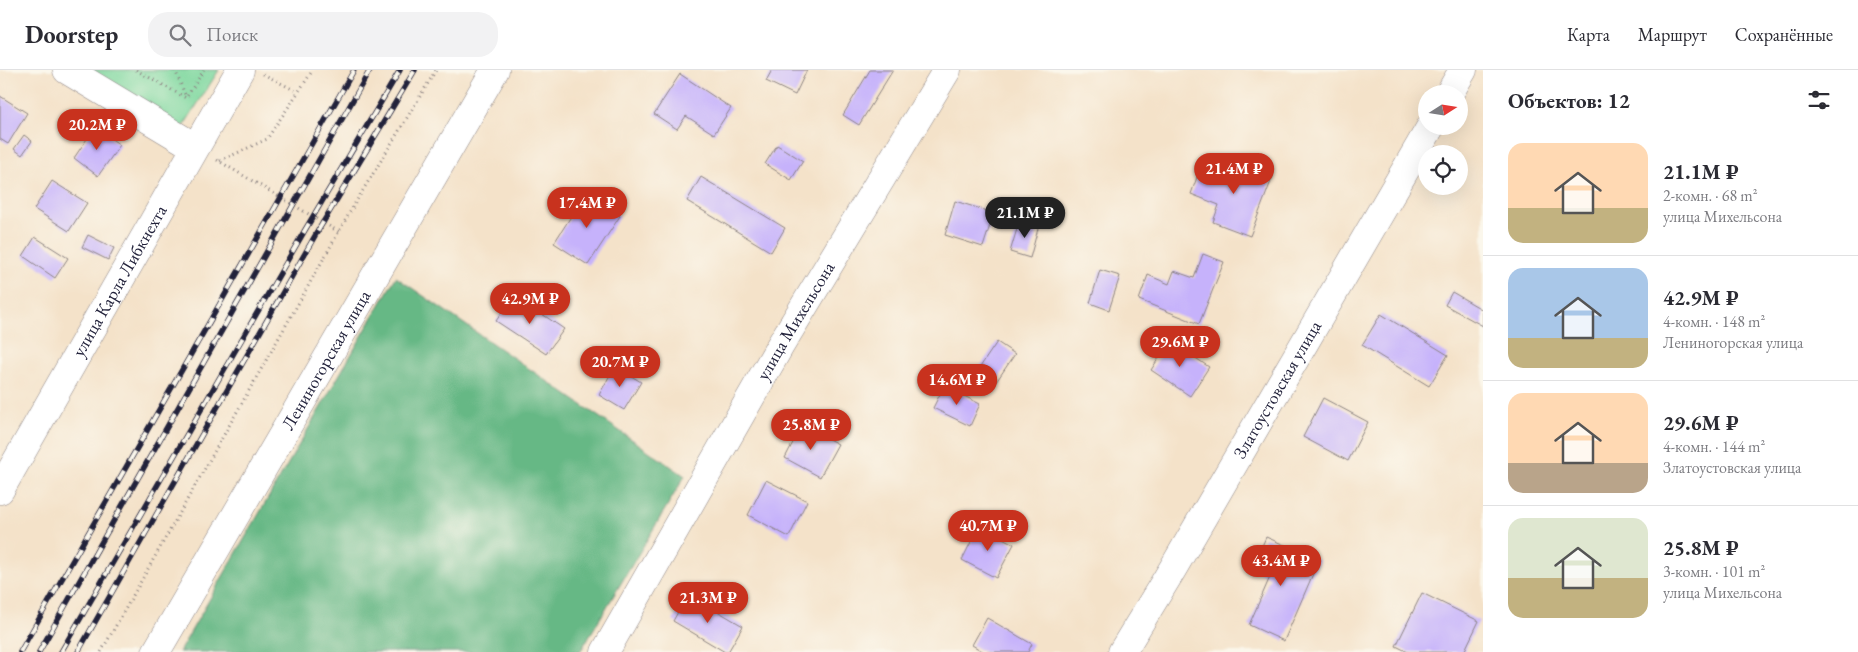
<!DOCTYPE html>
<html lang="ru">
<head>
<meta charset="utf-8">
<style>
	:root { --surface:#fff; --page:#f2f2f3; --text:#2b2b33; --muted:#7c7c81; --line:#e1e1e2; --accent:#c8321e }
	body { margin:0; font-family:"EB Garamond",serif; background:var(--page); color:var(--text); height:100vh; display:flex; flex-direction:column; font-size:19px; white-space:nowrap }
	* { box-sizing:border-box; margin:0 }
	p { font-size:16px; color:var(--muted) }
	.icon { flex:none; width:28px; height:28px; fill:none; stroke:currentColor; stroke-width:2; stroke-linecap:round; stroke-linejoin:round }
	.map { position:relative; flex:1; overflow:hidden }
	.drawer { display:flex; flex-direction:column; background:var(--surface); width:375px }
	.drawer>* { flex:none }
	.needle { width:32px; rotate:78deg }
	.fabs { position:absolute; left:1418px; top:15px; display:grid; gap:10px }
	.fabs a { display:grid; place-items:center; width:50px; height:50px; border-radius:50%; background:var(--surface); box-shadow:0 5px 20px #0002; font-size:25px }
	.price { position:absolute; translate:-50% -42px; padding:0 11px; border-radius:18px; background:var(--accent); color:#fff; font-size:16px; line-height:32px; filter:drop-shadow(0 1px 2px #0008) }
	.price::after { content:''; position:absolute; left:50%; top:30px; width:15px; height:11px; margin-left:-8px; background:inherit; clip-path:polygon(0 0,100% 0,50% 100%) }
	.price.selected { background:#222; color:#fff }
	ul { padding:0; list-style:none }
	li { display:flex; align-items:center; gap:15px; height:125px; padding:0 25px }
	li+li { border-top:1px solid var(--line) }
	li span { display:grid; place-items:center; flex:none; width:140px; height:100px; border-radius:15px; color:#555 }
	li>.icon { margin-inline-start:auto }
	span .icon { width:60px; height:60px; fill:#fffc; stroke-width:1 }
	li b { font-size:21px }
	h2 { display:flex; justify-content:space-between; align-items:center; height:60px; padding:0 25px; font-size:21px }
	header { display:flex; align-items:center; gap:30px; box-sizing:border-box; height:70px; padding:0 25px; background:var(--surface); border-bottom:1px solid var(--line) }
	header strong { font-size:24px }
	nav { display:flex; gap:28px; margin-inline-start:auto; font-size:18px }
	.search { width:350px; height:45px; background:var(--page); display:flex; align-items:center; gap:12px; box-sizing:border-box; padding:0 18px; border-radius:20px; color:var(--muted); font-size:19px }
	main { display:flex; flex:1; min-height:0 }
	.map>svg:first-child { display:block }
	.green { fill:#7dd79e; stroke:#507c6c }
	.forest { fill:#66b885; stroke:#446d60 }
	.building { fill:#c6b2fb }
	.lines { fill:none; stroke-linecap:round; stroke-linejoin:round }
	.minor-casing { stroke:#8b8282; stroke-width:29 }
	.path { stroke:#8b8282; stroke-width:3; stroke-dasharray:1 4; stroke-linecap:butt }
	.minor { stroke:#fff; stroke-width:28 }
	.rail-casing { stroke:#22223b; stroke-width:5.5 }
	.rail { stroke:#fbf7ec; stroke-width:4; stroke-dasharray:11; stroke-linecap:butt }
	.labels { text-anchor:middle; stroke-width:4; stroke-linejoin:round; paint-order:stroke }
	.street-label { font-size:18px; fill:#22223b; stroke:#fbf7ec }
</style>
</head>
<body>
<header>
<strong>Doorstep</strong>
<div class="search"><svg class="icon" aria-label="search" viewBox="0 0 24 24"><circle cx="10" cy="10" r="6"/><path d="M15 15l6 6"/></svg>Поиск</div>
<nav><a>Карта</a><a>Маршрут</a><a>Сохранённые</a></nav>
</header>
<main>
<div class="map">
<svg width="1483" height="582" viewBox="0 0 1483 582">
	<rect width="100%" height="100%" fill="#fbf7ec"/>
	<filter id="ink" filterUnits="userSpaceOnUse"><feTurbulence type="fractalNoise" baseFrequency=".02" numOctaves="2"/><feDisplacementMap in="SourceGraphic" scale="10" xChannelSelector="R" yChannelSelector="G"/><feConvolveMatrix kernelMatrix="1 2 1 2 8 2 1 2 1" color-interpolation-filters="sRGB"/></filter>
	<filter id="wash" filterUnits="userSpaceOnUse"><feTurbulence type="fractalNoise" baseFrequency=".0096" numOctaves="4" result="noise"/><feDisplacementMap in="SourceGraphic" scale="20" xChannelSelector="R" yChannelSelector="G"/><feGaussianBlur stdDeviation="1.12" result="paint"/><feColorMatrix in="noise" values="0 0 0 0 0 0 0 0 0 0 0 0 0 0 0 0 0 1.4 0 .05"/><feComposite in="paint" operator="in"/></filter>
	<g filter="url(#wash)">
		<rect width="100%" height="100%" fill="#f4e2c9"/>
		<path class="green" d="M86 0H219L181 60Z"/>
		<path class="forest" d="M396 207 685 406 580 582H179Z"/>
		<g id="blocks">
			<g class="building">
				<path d="M772 0H807L795 25 766 11Z"/>
				<path d="M870 0H893L859 55 843 45Z"/>
				<path d="M680 4 731 38 714 64 686 46 677 59 654 44Z"/>
				<path d="M0 26 27 43 8 74 0 69Z"/>
				<path d="M95 57 120 75 98 106 74 88Z"/>
				<path d="M24 65 32 71 22 85 14 79Z"/>
				<path d="M777 75 803 91 791 110 765 94Z"/>
				<path d="M1234 91 1273 106 1250 166 1213 152 1219 135 1191 124 1201 96 1228 106Z"/>
				<path d="M701 107 785 158 771 182 687 131Z"/>
				<path d="M52 111 87 133 69 161 34 139Z"/>
				<path d="M586 123 620 146 588 195 554 173Z"/>
				<path d="M955 131 994 143 983 177 945 165Z"/>
				<path d="M1020 149 1039 155 1030 188 1010 182Z"/>
				<path d="M88 165 114 178 108 190 82 177Z"/>
				<path d="M35 167 68 188 55 208 23 186Z"/>
				<path d="M1203 184 1224 192 1199 254 1139 230 1148 205 1169 214 1174 201 1194 208Z"/>
				<path d="M1100 200 1120 206 1109 240 1090 233Z"/>
				<path d="M1452 222 1483 240V256L1445 235Z"/>
				<path d="M514 225 564 259 546 284 496 251Z"/>
				<path d="M1381 244 1448 285 1429 316 1362 275Z"/>
				<path d="M1170 271 1209 297 1190 326 1151 300Z"/>
				<path d="M997 272 1015 284 992 318 974 306Z"/>
				<path d="M615 296 641 312 624 340 599 325Z"/>
				<path d="M944 316 980 334 970 356 933 338Z"/>
				<path d="M1323 328 1368 352 1348 391 1303 367Z"/>
				<path d="M802 355 838 374 820 407 785 388Z"/>
				<path d="M766 410 807 431 789 467 748 445Z"/>
				<path d="M979 456 1014 474 996 508 962 490Z"/>
				<path d="M1266 467 1319 490 1284 571 1249 555 1270 507 1252 499Z"/>
				<path d="M1422 523 1479 551 1464 582H1408L1396 576Z"/>
				<path d="M688 524 743 556 728 582H725L673 551Z"/>
				<path d="M987 548 1032 574 1028 582H984L972 575Z"/>
			</g>
		</g>
	</g>
	<g filter="url(#ink)">
		<use href="#blocks" fill-opacity="0" stroke="#8b8282" stroke-width="1"/>
		<g class="lines">
			<defs>
				<g id="minor">
					<path d="M67 0 195 77"/>
					<path d="M1449 24 1463 0"/>
					<path id="s1" d="M0 420 240 0"/>
					<path id="s2" d="M156 582 495 0"/>
					<path id="s3" d="M605 582 780 276 947 0"/>
					<path id="s4" d="M1122 582 1172 500 1431 56"/>
				</g>
			</defs>
			<use href="#minor" class="minor-casing"/>
			<g class="path">
				<path d="M136 0 186 28 204 0"/>
				<path d="M175 0 186 27"/>
				<path d="M263 4 298 22"/>
				<path d="M217 90 339 162"/>
				<path d="M220 91 267 69 313 0"/>
				<path d="M101 582 354 135 436 0"/>
			</g>
			<use href="#minor" class="minor"/>
			<defs>
				<g id="rail">
					<path d="M20 582 354 0"/>
					<path d="M39 582 370 0"/>
					<path d="M61 582 305 160 400 0"/>
					<path d="M78 582 316 164 415 0"/>
				</g>
			</defs>
			<use href="#rail" class="rail-casing"/>
			<use href="#rail" class="rail"/>
		</g>
	</g>
	<g class="labels">
		<g class="street-label">
			<text dy="6" stroke="none"><textPath href="#s1" startOffset="241">улица Карла Либкнехта</textPath></text>
			<text dy="6" stroke="none"><textPath href="#s3" startOffset="382">улица Михельсона</textPath></text>
			<text dy="6" stroke="none"><textPath href="#s2" startOffset="338">Лениногорская улица</textPath></text>
			<text dy="6" stroke="none"><textPath href="#s4" startOffset="305">Златоустовская улица</textPath></text>
		</g>
	</g>
</svg>
<div class="fabs">
<a><svg class="needle" viewBox="-14 -14 28 28"><path d="M0-13l5 13h-10z" fill="#e53935"/><path d="M0 13l5-13h-10z" fill="#7c7c81"/></svg></a>
<a><svg class="icon" aria-label="locate" viewBox="0 0 24 24"><circle cx="12" cy="12" r="6"/><path d="M12 2v4M12 18v4M2 12h4M18 12h4"/></svg></a>
</div>
<b class="price" style="left:97px;top:81px">20.2M ₽</b>
<b class="price" style="left:1234px;top:125px">21.4M ₽</b>
<b class="price" style="left:587px;top:159px">17.4M ₽</b>
<b class="price selected" style="left:1025px;top:169px">21.1M ₽</b>
<b class="price" style="left:530px;top:255px">42.9M ₽</b>
<b class="price" style="left:1180px;top:298px">29.6M ₽</b>
<b class="price" style="left:620px;top:318px">20.7M ₽</b>
<b class="price" style="left:957px;top:336px">14.6M ₽</b>
<b class="price" style="left:811px;top:381px">25.8M ₽</b>
<b class="price" style="left:988px;top:482px">40.7M ₽</b>
<b class="price" style="left:1281px;top:517px">43.4M ₽</b>
<b class="price" style="left:708px;top:554px">21.3M ₽</b>
</div>
<section class="drawer">
<h2>Объектов: 12<svg class="icon" aria-label="filters" viewBox="0 0 24 24"><path d="M4 7h16M4 17h16"/><circle cx="9" cy="7" r="2"/><circle cx="15" cy="17" r="2"/></svg></h2>
<ul>
<li><span style="background:linear-gradient(#ffd9b3 65%,#c2b280 0)"><svg class="icon" aria-label="home" viewBox="0 0 24 24"><path d="M3 11l9-7 9 7M6 9v11h12V9"/></svg></span><div><b>21.1M ₽</b><p>2-комн. · 68 m²</p><p>улица Михельсона</p></div></li>
<li><span style="background:linear-gradient(#a9c7e8 70%,#c2b280 0)"><svg class="icon" aria-label="home" viewBox="0 0 24 24"><path d="M3 11l9-7 9 7M6 9v11h12V9"/></svg></span><div><b>42.9M ₽</b><p>4-комн. · 148 m²</p><p>Лениногорская улица</p></div></li>
<li><span style="background:linear-gradient(#ffd9b3 70%,#b9a48a 0)"><svg class="icon" aria-label="home" viewBox="0 0 24 24"><path d="M3 11l9-7 9 7M6 9v11h12V9"/></svg></span><div><b>29.6M ₽</b><p>4-комн. · 144 m²</p><p>Златоустовская улица</p></div></li>
<li><span style="background:linear-gradient(#dfe7d0 60%,#c2b280 0)"><svg class="icon" aria-label="home" viewBox="0 0 24 24"><path d="M3 11l9-7 9 7M6 9v11h12V9"/></svg></span><div><b>25.8M ₽</b><p>3-комн. · 101 m²</p><p>улица Михельсона</p></div></li>
</ul>
</section>
</main>
</body>
</html>
